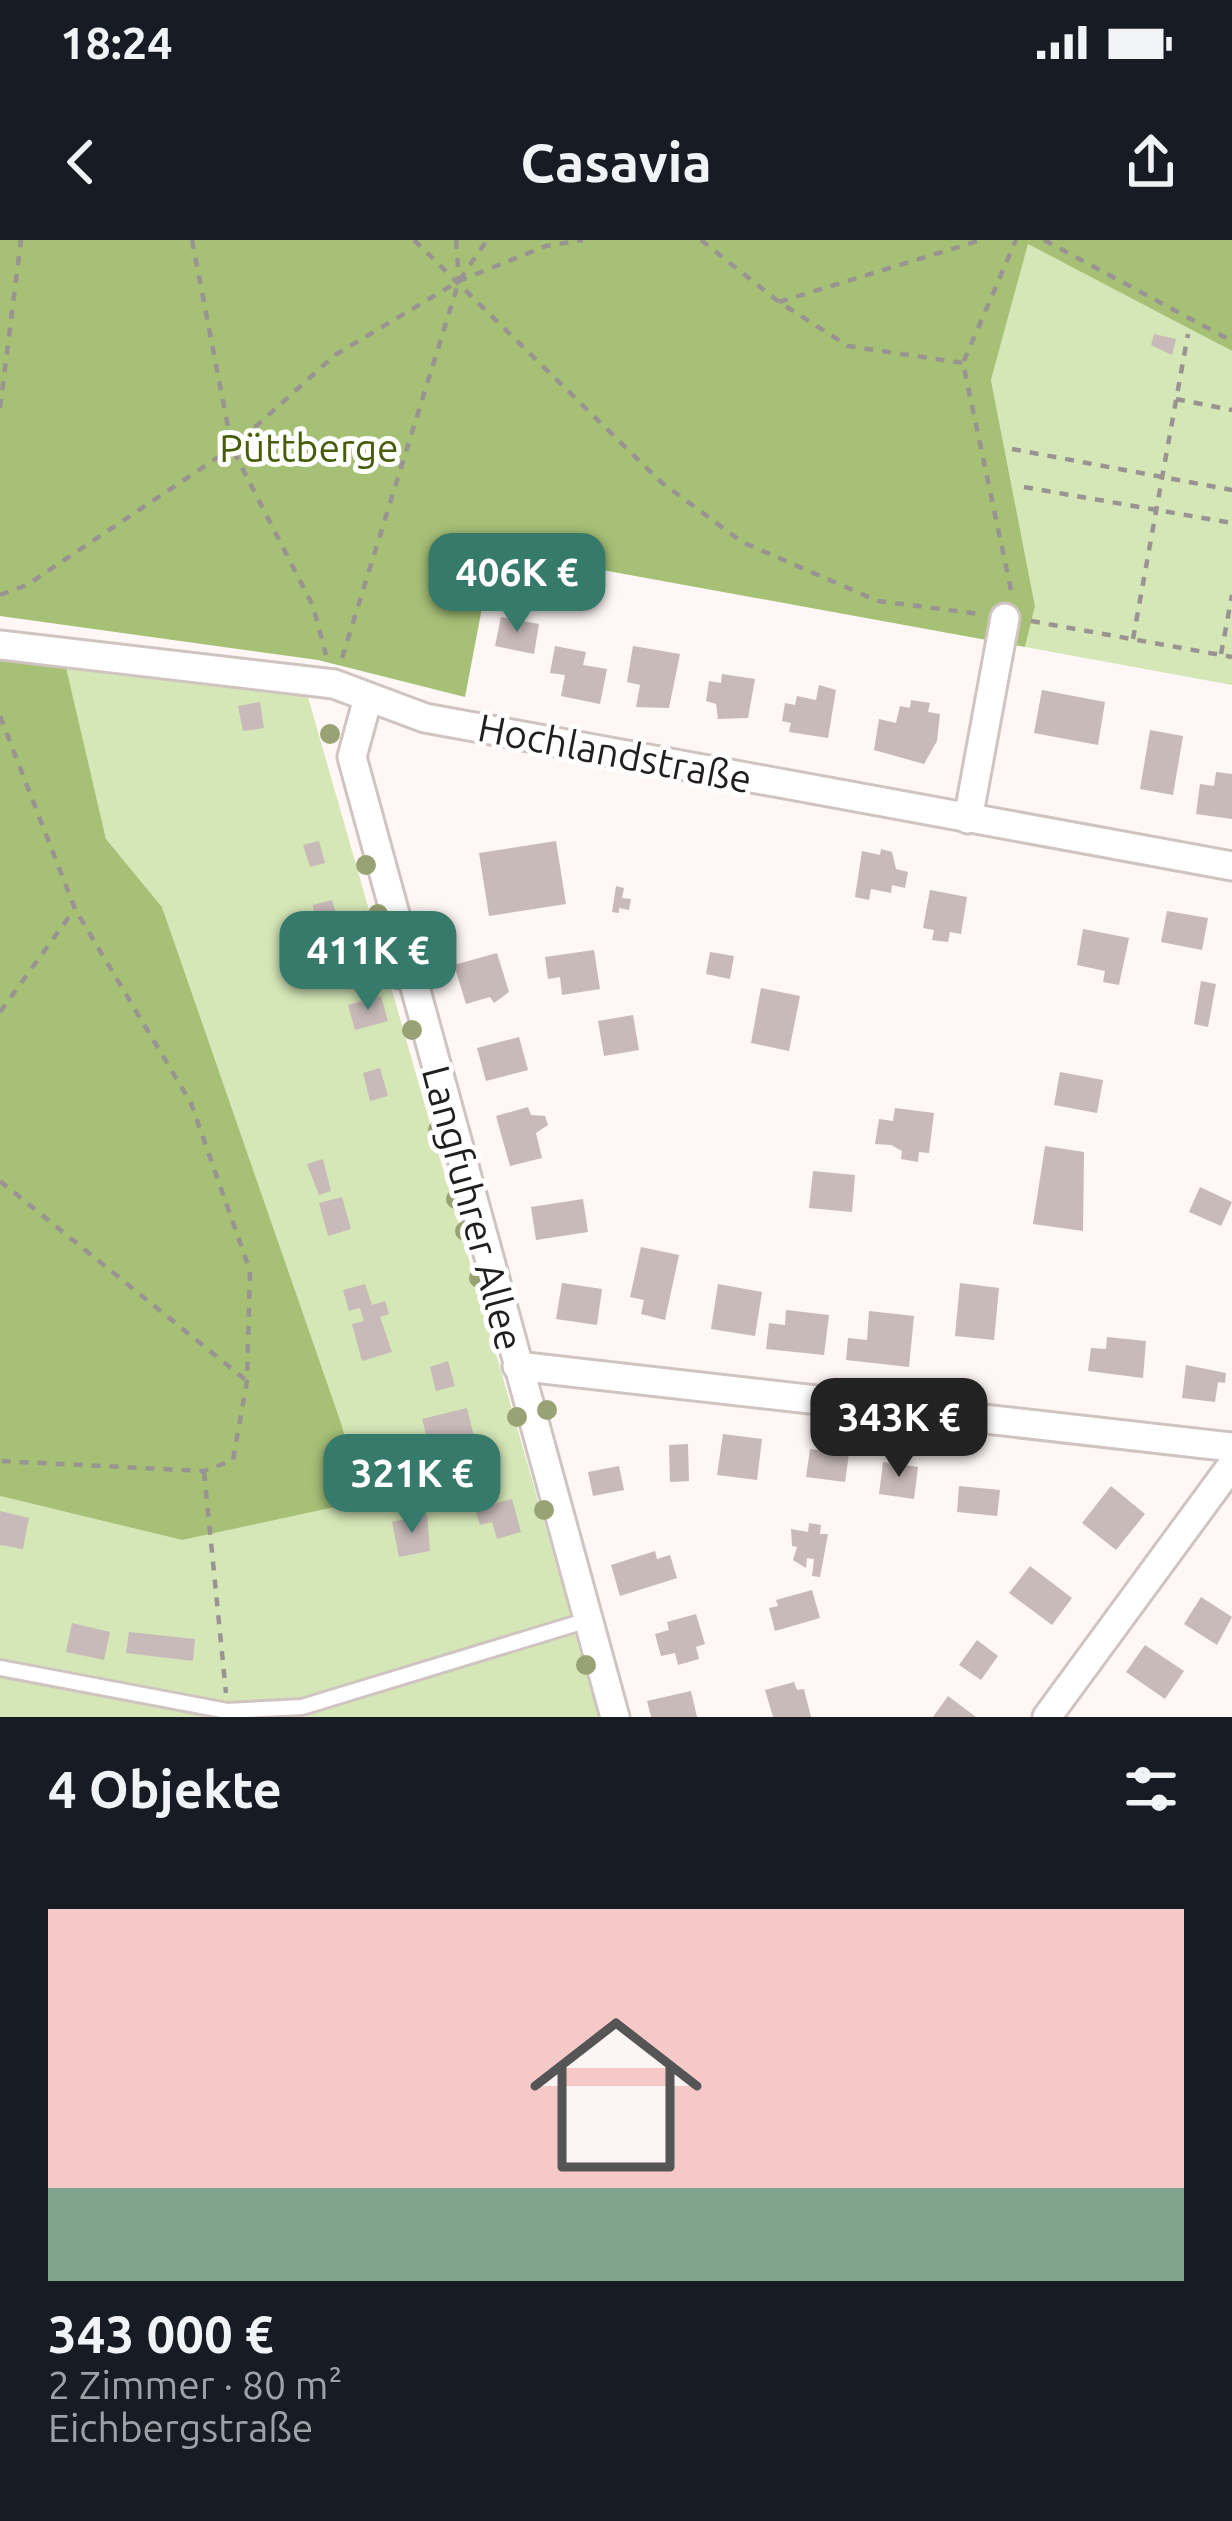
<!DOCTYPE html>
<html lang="de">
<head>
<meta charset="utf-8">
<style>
	:root { --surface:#171b24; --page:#242831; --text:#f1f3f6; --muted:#9ea1a6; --accent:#367a6c }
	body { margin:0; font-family:Ubuntu,sans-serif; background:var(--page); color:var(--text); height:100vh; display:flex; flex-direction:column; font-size:45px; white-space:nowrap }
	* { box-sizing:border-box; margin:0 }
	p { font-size:39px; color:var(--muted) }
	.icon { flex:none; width:66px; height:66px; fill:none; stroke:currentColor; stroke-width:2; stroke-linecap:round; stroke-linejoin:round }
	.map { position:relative; height:1477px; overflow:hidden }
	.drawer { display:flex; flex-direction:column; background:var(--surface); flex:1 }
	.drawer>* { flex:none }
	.price { position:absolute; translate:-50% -102px; padding:0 27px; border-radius:24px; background:var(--accent); color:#fff; font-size:39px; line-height:78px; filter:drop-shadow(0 3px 6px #0008) }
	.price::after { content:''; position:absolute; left:50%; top:72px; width:36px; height:27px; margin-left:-18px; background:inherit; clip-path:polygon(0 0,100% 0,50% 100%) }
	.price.active { background:#222; color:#fff }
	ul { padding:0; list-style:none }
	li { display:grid; align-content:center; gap:24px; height:636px; padding:0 48px }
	li span { display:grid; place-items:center; height:372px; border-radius:0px; color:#555 }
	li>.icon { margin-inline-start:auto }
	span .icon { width:216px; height:216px; fill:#fffc; stroke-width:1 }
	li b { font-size:51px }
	h2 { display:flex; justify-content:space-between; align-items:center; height:144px; padding:0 48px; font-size:51px }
	.status { display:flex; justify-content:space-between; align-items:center; height:84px; padding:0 60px; background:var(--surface); direction:ltr }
	.status svg { height:33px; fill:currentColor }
	header { display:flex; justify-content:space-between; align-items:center; height:156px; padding:0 48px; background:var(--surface); font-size:54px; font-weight:700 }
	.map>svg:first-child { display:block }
	.green { fill:#d5e7b7 }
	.forest { fill:#a6c076 }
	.building { fill:#c7bab9 }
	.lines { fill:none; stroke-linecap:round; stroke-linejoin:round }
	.service-casing { stroke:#d0c4c0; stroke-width:20 }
	.minor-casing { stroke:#d0c4c0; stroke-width:33 }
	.path { stroke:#999492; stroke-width:4.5; stroke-dasharray:9 9; stroke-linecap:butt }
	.service { stroke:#fff; stroke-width:14 }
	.minor { stroke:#fff; stroke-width:27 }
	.tree { fill:#99a274 }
	.labels { text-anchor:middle; stroke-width:10; stroke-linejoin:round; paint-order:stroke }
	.park-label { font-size:39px; fill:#475d0a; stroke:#fff }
	.street-label { font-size:39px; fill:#221e1d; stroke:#fff }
</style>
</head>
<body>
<div class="status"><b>18:24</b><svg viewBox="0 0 49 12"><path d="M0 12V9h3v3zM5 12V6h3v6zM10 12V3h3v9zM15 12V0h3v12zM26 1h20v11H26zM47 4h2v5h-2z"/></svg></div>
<header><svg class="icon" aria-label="back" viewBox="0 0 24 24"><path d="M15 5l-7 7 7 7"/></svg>Casavia<svg class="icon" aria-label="share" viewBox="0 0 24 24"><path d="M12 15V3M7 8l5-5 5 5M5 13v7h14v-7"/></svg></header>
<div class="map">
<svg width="1232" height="1477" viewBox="0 0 1232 1477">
	<rect width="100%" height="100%" fill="#fef7f5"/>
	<g class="green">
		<path d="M1028 3 1232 111V445L1025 407 1035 365 991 140Z"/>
		<path d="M66 427 306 450 600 1477H0V1256L182 1300 341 1183 162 667 106 599Z"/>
	</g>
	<g class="forest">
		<path d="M0 0H1232V111L1028 4 991 140 1035 366 1025 407 493 310 465 457 318 420 0 376Z"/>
		<path d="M0 417 66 427 106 599 162 667 341 1183 362 1261 182 1300 0 1256Z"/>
	</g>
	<g class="building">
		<path d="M1154 94 1176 99 1172 115 1151 105Z"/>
		<path d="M501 377 539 384 534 414 495 406Z"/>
		<path d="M555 406 586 412 583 425 607 429 600 464 561 456 565 435 550 433Z"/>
		<path d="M633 406 680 414 669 468 636 467 640 445 627 442Z"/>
		<path d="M722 434 755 439 748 478 718 479 716 464 706 461 709 441 721 443Z"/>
		<path d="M819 445 836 450 828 498 789 492 791 483 782 481 785 463 795 465 797 456 816 460Z"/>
		<path d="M1042 450 1105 462 1098 505 1034 493Z"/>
		<path d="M911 460 930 463 928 472 940 474 937 501 924 524 874 510 879 479 896 483 900 466 910 468Z"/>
		<path d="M260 462 264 488 243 491 238 466Z"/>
		<path d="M1150 490 1183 496 1173 555 1140 549Z"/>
		<path d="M1216 532 1232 534V579L1196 574 1200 544 1214 546Z"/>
		<path d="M319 601 325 623 310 627 303 605Z"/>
		<path d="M556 601 566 664 489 676 479 613Z"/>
		<path d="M881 609 892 612 896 629 908 632 905 648 892 645 891 653 871 649 869 660 855 657 862 611 880 615Z"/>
		<path d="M616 646 624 648 622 658 631 659 629 670 619 668V673L612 672Z"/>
		<path d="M930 650 967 657 961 694 950 692 948 702 932 700 934 690 923 688Z"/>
		<path d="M332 660 339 684 316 690 313 665Z"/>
		<path d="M1167 671 1208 678 1202 710 1161 702Z"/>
		<path d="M1083 689 1129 698 1119 745 1103 742 1105 731 1077 725Z"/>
		<path d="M594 710 600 749 562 755 560 737 548 739 545 717Z"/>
		<path d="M710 712 734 716 730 739 706 734Z"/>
		<path d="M497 713 509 752 494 763 490 757 466 764 454 725Z"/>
		<path d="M1201 741 1216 744 1208 787 1194 784Z"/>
		<path d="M761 748 800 756 789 811 751 803Z"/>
		<path d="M381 756 388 781 355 790 348 765Z"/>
		<path d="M633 775 639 810 604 816 598 781Z"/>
		<path d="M519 797 528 830 486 841 477 808Z"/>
		<path d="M380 828 388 856 370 861 363 833Z"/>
		<path d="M1060 832 1103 840 1097 873 1054 865Z"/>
		<path d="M528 867 531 875 545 876 548 885 536 893 542 918 510 926 496 876Z"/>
		<path d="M895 868 934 873 929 913 919 912 918 922 901 919 902 911 891 905 875 904 879 879 893 881Z"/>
		<path d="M1045 906 1084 912 1083 991 1033 984Z"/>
		<path d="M323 919 331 951 319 955 307 924Z"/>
		<path d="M813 931 855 935 852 972 809 968Z"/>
		<path d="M1200 947 1232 962 1221 986 1189 972Z"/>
		<path d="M342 957 351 989 328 996 319 963Z"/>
		<path d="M583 959 588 992 536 1000 531 967Z"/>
		<path d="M641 1007 679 1015 665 1080 641 1074 644 1060 630 1057Z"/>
		<path d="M562 1043 602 1049 597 1085 556 1079Z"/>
		<path d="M960 1043 999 1048 994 1100 955 1096Z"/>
		<path d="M365 1044 372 1065 385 1061 389 1074 380 1077 392 1112 362 1121 352 1084 364 1081 360 1068 349 1071 343 1050Z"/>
		<path d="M718 1044 762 1052 755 1096 711 1089Z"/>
		<path d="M786 1070 829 1075 824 1115 766 1109 769 1083 785 1085Z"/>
		<path d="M869 1071 914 1076 909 1127 846 1120 848 1098 867 1100Z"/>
		<path d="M1107 1097 1146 1101 1143 1138 1088 1131 1091 1108 1106 1109Z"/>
		<path d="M448 1121 455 1146 436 1151 430 1127Z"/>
		<path d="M1186 1125 1226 1133 1225 1143 1218 1142 1215 1162 1182 1158Z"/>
		<path d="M467 1168 477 1209 454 1214 429 1205 422 1179Z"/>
		<path d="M723 1194 762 1199 757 1240 717 1235Z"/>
		<path d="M688 1204 689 1241 670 1242 669 1205Z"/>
		<path d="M810 1209 849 1214 845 1242 806 1237Z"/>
		<path d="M883 1222 918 1227 914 1259 879 1254Z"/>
		<path d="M619 1226 624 1250 593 1256 588 1232Z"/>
		<path d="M959 1246 1000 1250 997 1276 957 1272Z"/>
		<path d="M1111 1246 1145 1274 1116 1310 1082 1283Z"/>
		<path d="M512 1259 521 1292 497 1299 492 1282 480 1285 475 1269Z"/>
		<path d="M0 1271 29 1278 23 1309 0 1305Z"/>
		<path d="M427 1274 430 1311 399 1317 392 1282Z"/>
		<path d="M809 1283 821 1285 820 1294H828L820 1337 812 1336 814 1319 807 1318 806 1328 793 1320 797 1307 792 1306 791 1289 808 1292Z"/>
		<path d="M655 1311 657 1319 670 1315 677 1338 620 1356 611 1325Z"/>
		<path d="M1030 1326 1072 1358 1052 1385 1009 1353Z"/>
		<path d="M812 1350 820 1378 775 1391 769 1368 778 1366 776 1360Z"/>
		<path d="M1201 1357 1232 1377 1217 1405 1184 1384Z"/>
		<path d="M696 1374 705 1404 696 1407 699 1419 678 1425 675 1413 661 1416 655 1394 669 1390 667 1382Z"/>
		<path d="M72 1383 110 1392 104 1420 66 1412Z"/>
		<path d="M129 1392 195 1399 193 1421 126 1413Z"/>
		<path d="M977 1400 998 1416 981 1440 959 1425Z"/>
		<path d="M1145 1405 1184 1431 1165 1459 1126 1432Z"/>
		<path d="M794 1442 797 1450 804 1449 811 1477H773L765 1450Z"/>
		<path d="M691 1451 697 1477H651L647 1461Z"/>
		<path d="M948 1456 976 1477H933Z"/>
	</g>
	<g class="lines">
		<defs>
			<path id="service" d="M0 1428 227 1471 302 1467 588 1380"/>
			<g id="minor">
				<path d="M0 405 334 444 425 478 1232 626"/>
				<path d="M368 458 352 517 615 1477"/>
				<path d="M968 579 1005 378"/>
				<path d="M517 1126 1232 1207"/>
				<path d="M1047 1477 1232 1225"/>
			</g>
		</defs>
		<use href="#service" class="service-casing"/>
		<use href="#minor" class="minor-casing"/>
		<g class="path">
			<path d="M192 0 232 208 313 366 326 415"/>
			<path d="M414 0 661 242 742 302 878 361 980 374"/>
			<path d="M456 0 459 41"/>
			<path d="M701 0 779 62 848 106 963 123"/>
			<path d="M1044 0 1232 101"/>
			<path d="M779 62 981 0"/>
			<path d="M1176 159 1232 170"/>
			<path d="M0 168 21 0"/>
			<path d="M1012 209 1232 250"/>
			<path d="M1024 247 1232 283"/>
			<path d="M1011 350 963 123 1016 0"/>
			<path d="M0 355 27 345 232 208 335 115 459 41 546 6 583 0"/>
			<path d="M1031 381 1232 417"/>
			<path d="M1133 399 1188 94"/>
			<path d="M1221 414 1232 355"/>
			<path d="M342 418 459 41 487 0"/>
			<path d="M0 476 75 669 191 863 250 1031 247 1141 233 1220 204 1231 0 1221"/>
			<path d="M0 772 74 670"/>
			<path d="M0 941 247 1141"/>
			<path d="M204 1232 226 1453"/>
		</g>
		<use href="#service" class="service"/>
		<use href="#minor" class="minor"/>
	</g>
	<g class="tree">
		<circle cx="330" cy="494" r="10"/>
		<circle cx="366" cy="625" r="10"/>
		<circle cx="378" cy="674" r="10"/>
		<circle cx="385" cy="698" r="10"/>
		<circle cx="397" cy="740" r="10"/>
		<circle cx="412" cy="790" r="10"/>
		<circle cx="438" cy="890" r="10"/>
		<circle cx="456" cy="959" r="10"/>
		<circle cx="465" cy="991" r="10"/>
		<circle cx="479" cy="1038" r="10"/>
		<circle cx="547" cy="1170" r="10"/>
		<circle cx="517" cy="1177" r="10"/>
		<circle cx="544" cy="1270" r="10"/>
		<circle cx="586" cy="1425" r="10"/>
	</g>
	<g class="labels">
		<g class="park-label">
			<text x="309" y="222">Püttberge</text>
		</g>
		<g class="street-label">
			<text transform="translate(615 513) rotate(11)" y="14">Hochlandstraße</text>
			<text transform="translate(473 968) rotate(75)" y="14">Langfuhrer Allee</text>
		</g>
	</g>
</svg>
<b class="price" style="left:517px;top:395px">406K €</b>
<b class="price" style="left:368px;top:773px">411K €</b>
<b class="price active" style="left:899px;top:1240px">343K €</b>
<b class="price" style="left:412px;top:1296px">321K €</b>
</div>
<section class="drawer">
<h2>4 Objekte<svg class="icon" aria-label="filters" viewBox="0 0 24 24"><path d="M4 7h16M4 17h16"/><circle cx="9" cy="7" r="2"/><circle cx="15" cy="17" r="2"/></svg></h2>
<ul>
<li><span style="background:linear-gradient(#f6c9c9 75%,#7fa58c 0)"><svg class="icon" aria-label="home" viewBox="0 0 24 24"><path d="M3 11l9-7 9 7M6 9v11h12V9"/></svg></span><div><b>343 000 €</b><p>2 Zimmer · 80 m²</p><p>Eichbergstraße</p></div></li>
</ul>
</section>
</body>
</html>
